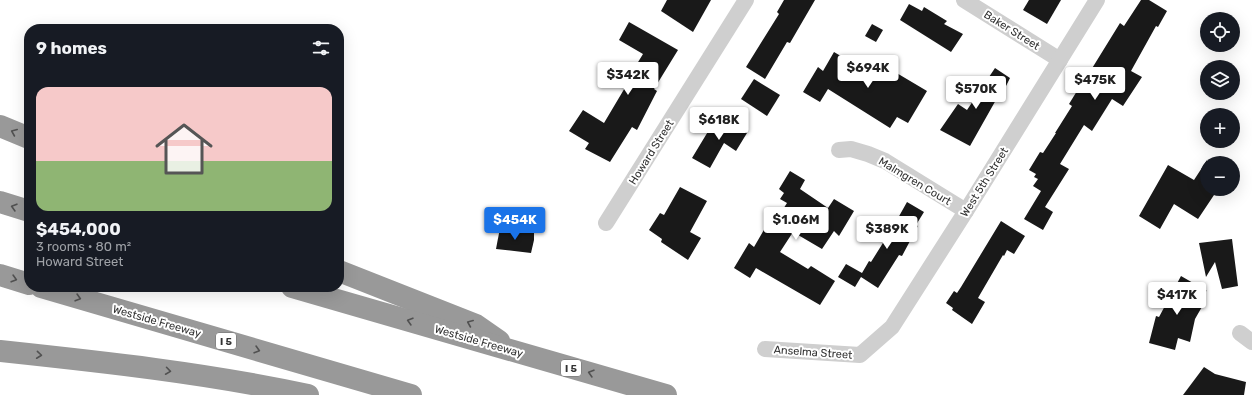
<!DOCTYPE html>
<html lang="en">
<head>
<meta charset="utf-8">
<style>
	:root { --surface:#171b24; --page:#242831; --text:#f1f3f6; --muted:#9ea1a6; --line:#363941; --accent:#1a73e8 }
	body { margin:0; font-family:Rubik,sans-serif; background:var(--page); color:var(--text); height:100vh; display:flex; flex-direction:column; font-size:15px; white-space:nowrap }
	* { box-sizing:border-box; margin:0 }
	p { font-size:13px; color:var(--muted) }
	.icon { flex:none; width:22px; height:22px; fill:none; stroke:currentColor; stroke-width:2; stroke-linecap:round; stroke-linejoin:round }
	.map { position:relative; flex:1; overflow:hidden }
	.drawer { position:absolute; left:24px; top:24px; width:320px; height:268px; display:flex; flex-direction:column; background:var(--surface); border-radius:16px; box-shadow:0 4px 16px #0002 }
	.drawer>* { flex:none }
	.controls { position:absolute; left:1200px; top:12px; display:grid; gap:8px }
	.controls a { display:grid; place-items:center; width:40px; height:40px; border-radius:50%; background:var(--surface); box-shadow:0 4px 16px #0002; font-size:20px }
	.price { position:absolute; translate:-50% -34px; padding:0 9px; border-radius:4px; background:#fff; color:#222; font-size:13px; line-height:26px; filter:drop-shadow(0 1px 2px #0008) }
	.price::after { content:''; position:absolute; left:50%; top:24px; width:12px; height:9px; margin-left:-6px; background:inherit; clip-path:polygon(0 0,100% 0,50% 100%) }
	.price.current { background:var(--accent); color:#fff }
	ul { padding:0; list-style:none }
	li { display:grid; align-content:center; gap:8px; height:212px; padding:0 12px }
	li+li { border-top:1px solid var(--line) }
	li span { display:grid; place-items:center; height:124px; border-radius:12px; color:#555 }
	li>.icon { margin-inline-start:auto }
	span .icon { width:72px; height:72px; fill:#fffc; stroke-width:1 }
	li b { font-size:17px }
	h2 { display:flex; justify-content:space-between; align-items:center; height:48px; padding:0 12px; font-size:17px }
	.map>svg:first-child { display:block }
	.building { fill:#191919 }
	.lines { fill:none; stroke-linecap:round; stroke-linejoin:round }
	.street { stroke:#cfcfcf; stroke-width:16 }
	.highway { stroke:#999; stroke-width:22 }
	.oneway { stroke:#515151 }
	.labels { text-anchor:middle; stroke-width:4; stroke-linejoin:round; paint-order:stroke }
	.shield { fill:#fff; stroke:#707070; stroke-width:1 }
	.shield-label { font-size:10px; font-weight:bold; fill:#323232 }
	.street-label { font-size:11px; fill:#323232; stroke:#fff }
</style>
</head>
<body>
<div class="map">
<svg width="1252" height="395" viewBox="0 0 1252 395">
	<rect width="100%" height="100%" fill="#fff"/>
	<g class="building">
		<path d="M667 0H711L693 32 661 11Z"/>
		<path d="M784 0H815L790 43 787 42 765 79 746 67 779 14 777 12Z"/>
		<path d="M1029 0H1061L1047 24 1023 10Z"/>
		<path d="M1141 0H1149L1167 11 1158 27 1156 26 1131 71 1142 77 1123 106 1112 99 1092 131 1084 125 1060 164 1069 169 1045 207 1053 212 1043 230 1024 219 1041 191 1033 186 1038 179 1034 177 1036 174 1029 170 1040 152 1043 153 1056 133H1055L1072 106 1069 104 1077 91 1078 92 1093 71 1091 70 1120 23 1124 26Z"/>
		<path d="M909 4 922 11 924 7 947 21 944 24 963 34 951 52 900 20Z"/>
		<path d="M629 22 678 50 654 89 657 91 637 130 632 127 610 162 585 149 589 143 569 131 583 110 604 123 626 86 624 85 643 54 619 40Z"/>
		<path d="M872 24 883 30 876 42 865 36Z"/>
		<path d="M834 52 861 68 868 56 927 91 908 123 897 117 890 128 828 89 820 102 803 92 818 67 823 71Z"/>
		<path d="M995 68 1010 78 1003 92 1001 91 970 146 940 130 958 104 967 110Z"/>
		<path d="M754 79 780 95 767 116 741 99Z"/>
		<path d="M718 115 747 133 736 151 724 143 710 168 692 158Z"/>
		<path d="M1207 160V189H1218L1198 219 1174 204 1160 229 1139 216 1168 165 1194 180Z"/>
		<path d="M790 171 805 180 800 189 828 208 834 199 854 211 839 236 834 231 822 249 793 232 780 252 808 269 811 266 835 281 820 305 756 268 750 278 734 268 749 243 754 247 765 228 769 231 787 203 780 199 784 193 779 189Z"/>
		<path d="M680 187 707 201 690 232 701 238 688 260 661 242 662 239 649 230 660 213 664 215Z"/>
		<path d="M907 202 924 212 916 225 918 226 902 256 899 255 878 288 861 277 855 287 838 277 846 264 862 273 869 261 871 262 893 227Z"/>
		<path d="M1001 221 1025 236 1014 254 1007 250 1004 256 1003 255 978 298 985 302 972 324 952 310 953 308 946 303 954 291 957 293 961 287Z"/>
		<path d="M500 228 534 233V240L531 253 496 249Z"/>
		<path d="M1232 239 1238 286 1222 289 1215 262 1206 277 1199 243Z"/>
		<path d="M1181 276 1207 291 1185 295 1203 305 1195 319 1190 342 1178 338 1175 350 1149 343 1156 316 1159 317Z"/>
		<path d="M1204 367 1215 374 1246 382 1244 395H1183Z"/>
	</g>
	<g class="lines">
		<g class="street">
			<path d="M964 0 1060 60"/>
			<path d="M839 150 851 149 868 154 885 161 966 211"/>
			<path d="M606 223 746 0"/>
			<path d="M1240 333 1252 342"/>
			<path d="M765 349 860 355 892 327 966 211 1097 0"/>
		</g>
		<g class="highway">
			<path d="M0 126 29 138"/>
			<path d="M0 202 29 211"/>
			<path d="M339 271 476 325 499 341"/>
			<path d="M0 275 29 284"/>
			<path d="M41 287 411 395"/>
			<path d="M292 287 666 395"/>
			<path d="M0 351C103 362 206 373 308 395"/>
		</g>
	</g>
	<defs><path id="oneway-chevron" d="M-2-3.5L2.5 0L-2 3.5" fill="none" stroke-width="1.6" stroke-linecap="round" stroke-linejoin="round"/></defs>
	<g class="oneway">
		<use href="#oneway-chevron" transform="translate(14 132) rotate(-157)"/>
		<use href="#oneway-chevron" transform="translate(14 207) rotate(-164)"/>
		<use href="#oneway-chevron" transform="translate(14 279) rotate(16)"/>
		<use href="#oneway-chevron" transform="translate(78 298) rotate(16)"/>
		<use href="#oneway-chevron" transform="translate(410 321) rotate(-164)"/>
		<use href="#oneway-chevron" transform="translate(470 323) rotate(-157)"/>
		<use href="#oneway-chevron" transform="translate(257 350) rotate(16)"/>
		<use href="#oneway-chevron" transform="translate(39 355) rotate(6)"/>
		<use href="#oneway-chevron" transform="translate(168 371) rotate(8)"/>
		<use href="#oneway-chevron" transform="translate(591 373) rotate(-164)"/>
	</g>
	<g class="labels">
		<g class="shield">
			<rect x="216" y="333" width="20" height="16" rx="3"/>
			<rect x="561" y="360" width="20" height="16" rx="3"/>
		</g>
		<g class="shield-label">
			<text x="226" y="345">I 5</text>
			<text x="571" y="372">I 5</text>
		</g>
		<g class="street-label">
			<text transform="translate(1012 30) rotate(32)" y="4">Baker Street</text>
			<text transform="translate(651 152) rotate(-58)" y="4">Howard Street</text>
			<text transform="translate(915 181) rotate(31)" y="4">Malmgren Court</text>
			<text transform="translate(984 182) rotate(-58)" y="4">West 5th Street</text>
			<text transform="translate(157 321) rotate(16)" y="4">Westside Freeway</text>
			<text transform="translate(479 341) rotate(16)" y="4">Westside Freeway</text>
			<text transform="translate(813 352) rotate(4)" y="4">Anselma Street</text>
		</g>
	</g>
</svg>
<div class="controls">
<a><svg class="icon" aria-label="locate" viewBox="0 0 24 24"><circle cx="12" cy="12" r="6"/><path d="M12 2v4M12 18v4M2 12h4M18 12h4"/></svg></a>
<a><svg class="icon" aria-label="layers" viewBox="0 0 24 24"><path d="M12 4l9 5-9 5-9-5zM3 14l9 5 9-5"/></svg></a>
<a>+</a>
<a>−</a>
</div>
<b class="price" style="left:868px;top:89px">$694K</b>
<b class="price" style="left:628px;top:96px">$342K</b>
<b class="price" style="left:1095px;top:101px">$475K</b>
<b class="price" style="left:976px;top:110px">$570K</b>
<b class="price" style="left:719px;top:141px">$618K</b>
<b class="price current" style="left:515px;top:241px">$454K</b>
<b class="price" style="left:796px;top:241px">$1.06M</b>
<b class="price" style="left:887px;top:250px">$389K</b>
<b class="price" style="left:1177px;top:316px">$417K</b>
<section class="drawer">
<h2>9 homes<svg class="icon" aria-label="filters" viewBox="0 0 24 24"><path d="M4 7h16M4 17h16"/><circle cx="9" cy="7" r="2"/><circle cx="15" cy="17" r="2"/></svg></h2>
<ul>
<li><span style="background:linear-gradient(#f6c9c9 60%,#8fb573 0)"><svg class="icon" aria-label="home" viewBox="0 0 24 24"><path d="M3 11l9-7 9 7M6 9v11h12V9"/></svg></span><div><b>$454,000</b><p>3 rooms · 80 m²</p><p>Howard Street</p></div></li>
</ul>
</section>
</div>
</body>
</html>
